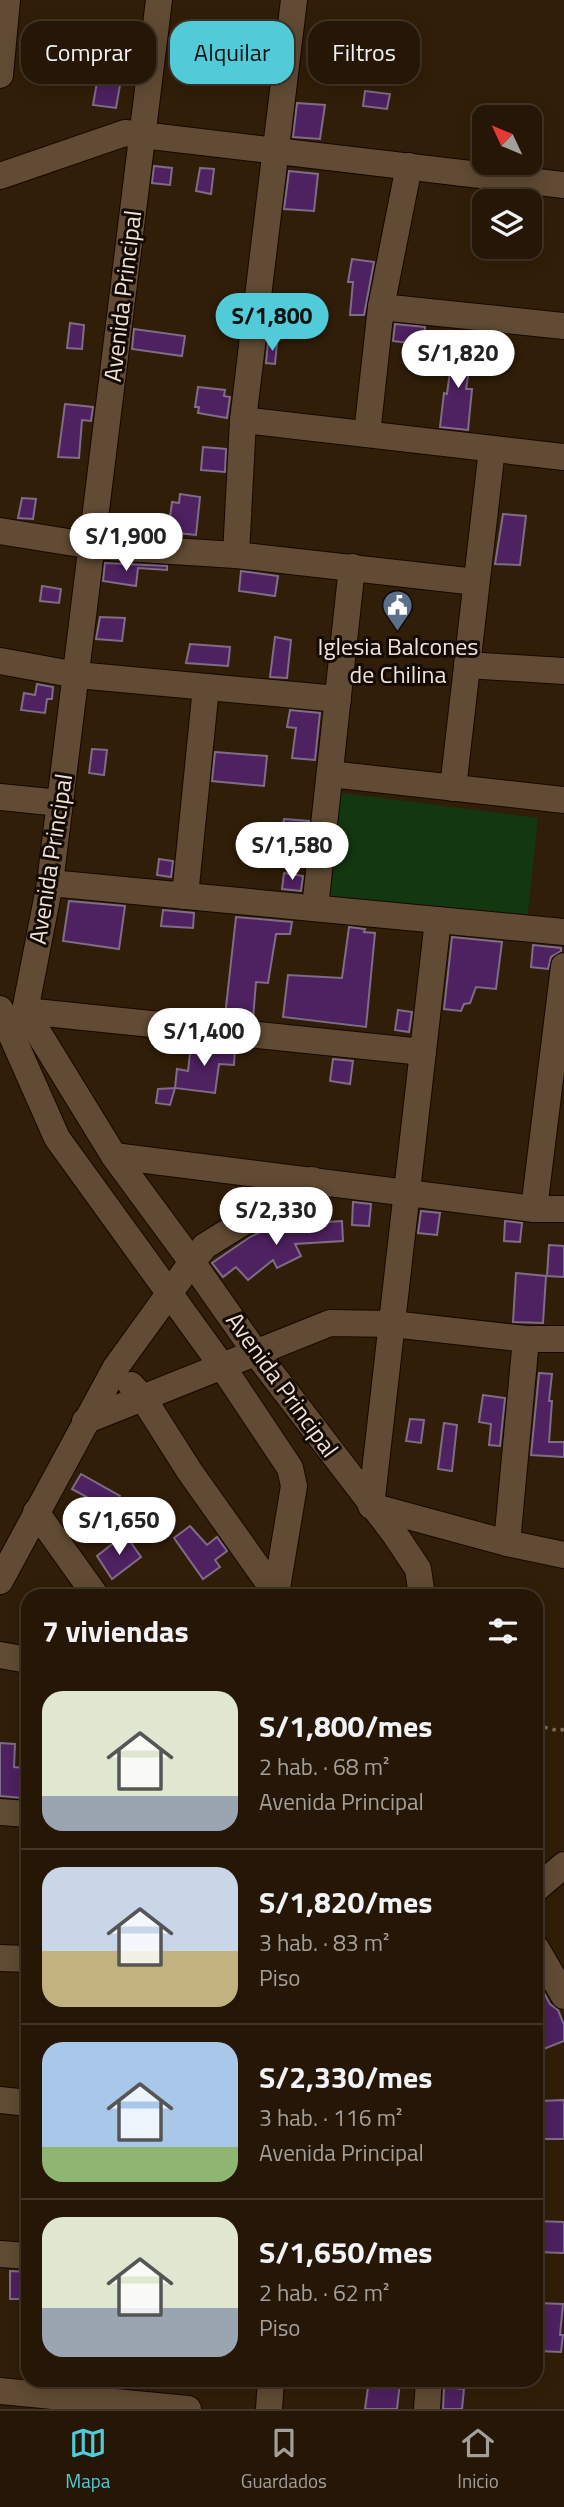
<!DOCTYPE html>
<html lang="es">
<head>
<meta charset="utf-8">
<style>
	:root { --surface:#251606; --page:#2d1f10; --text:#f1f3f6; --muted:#a39f9b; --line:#423528; --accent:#52cbd9 }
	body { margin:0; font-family:"Titillium Web",sans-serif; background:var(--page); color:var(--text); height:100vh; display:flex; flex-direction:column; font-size:26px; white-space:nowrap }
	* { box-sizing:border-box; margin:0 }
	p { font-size:23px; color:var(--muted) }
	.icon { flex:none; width:38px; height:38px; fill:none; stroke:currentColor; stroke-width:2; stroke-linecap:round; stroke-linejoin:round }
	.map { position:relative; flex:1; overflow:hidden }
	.details { position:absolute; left:21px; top:1589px; width:522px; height:798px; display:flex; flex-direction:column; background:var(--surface); border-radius:21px; box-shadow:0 4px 18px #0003,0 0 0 2px var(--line) }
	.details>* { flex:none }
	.top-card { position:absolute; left:21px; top:21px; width:523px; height:63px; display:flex; gap:14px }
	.needle { width:46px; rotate:314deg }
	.buttons { position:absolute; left:472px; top:105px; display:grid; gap:14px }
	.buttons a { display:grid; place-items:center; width:70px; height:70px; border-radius:14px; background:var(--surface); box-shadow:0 4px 18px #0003,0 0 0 2px var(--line); font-size:35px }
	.price { position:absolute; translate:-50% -60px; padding:0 16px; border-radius:24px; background:#fff; color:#222; font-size:23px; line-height:46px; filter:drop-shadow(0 2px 4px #0008) }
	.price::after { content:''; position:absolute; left:50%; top:42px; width:21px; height:16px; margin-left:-10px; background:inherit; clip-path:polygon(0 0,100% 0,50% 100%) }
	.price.current { background:var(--accent); color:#111 }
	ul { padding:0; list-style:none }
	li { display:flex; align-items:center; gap:21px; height:175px; padding:0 21px }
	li+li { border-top:2px solid var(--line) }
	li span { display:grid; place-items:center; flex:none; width:196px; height:140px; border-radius:21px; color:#555 }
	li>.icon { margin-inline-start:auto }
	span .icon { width:84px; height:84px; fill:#fffc; stroke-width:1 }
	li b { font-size:30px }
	h2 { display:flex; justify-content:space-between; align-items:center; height:84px; padding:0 21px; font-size:30px }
	.tag { padding:0 24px; border-radius:21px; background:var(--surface); box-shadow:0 4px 18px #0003,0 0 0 2px var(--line); font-size:24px; line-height:63px }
	.tag.current { background:var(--accent); color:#111 }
	.menu { display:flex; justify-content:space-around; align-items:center; height:98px; border-top:2px solid var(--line); background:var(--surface); font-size:19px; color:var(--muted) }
	.menu a { display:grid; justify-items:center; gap:4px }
	.menu .current { color:var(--accent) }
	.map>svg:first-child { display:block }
	.green { fill:#13380f }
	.building { fill:#4e2160; stroke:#7f6c87; stroke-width:2 }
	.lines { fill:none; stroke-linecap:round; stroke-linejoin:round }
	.minor-casing { stroke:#180700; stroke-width:28 }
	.path { stroke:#7d6c5a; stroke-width:3.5; stroke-dasharray:3.5 5; stroke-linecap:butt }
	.minor { stroke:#614b34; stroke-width:26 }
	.labels { text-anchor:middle; stroke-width:6; stroke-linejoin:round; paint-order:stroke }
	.street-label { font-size:24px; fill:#f0e2d5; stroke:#130a03 }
	.poi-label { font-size:24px; fill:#f0e2d5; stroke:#130a03 }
</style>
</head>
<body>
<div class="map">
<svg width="564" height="2409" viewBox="0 0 564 2409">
	<rect width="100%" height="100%" fill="#311e08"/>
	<path class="green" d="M327 791 538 818 527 922 315 902Z"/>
	<g class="building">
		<path d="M97 82 120 85 116 108 93 105Z"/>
		<path d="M365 91 390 94 387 109 363 106Z"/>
		<path d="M297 103 325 105 320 139 293 137Z"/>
		<path d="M154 166 172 168 170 185 152 183Z"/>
		<path d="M200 168 214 169 211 194 196 191Z"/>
		<path d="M289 171 318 174 314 211 284 209Z"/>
		<path d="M352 259 374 262 364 315H350L353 282H348Z"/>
		<path d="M70 323 84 325 82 349 67 348Z"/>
		<path d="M395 324 425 327 424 345 393 341Z"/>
		<path d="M134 329 185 336 182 356 132 349Z"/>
		<path d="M268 342 277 343 275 364 266 363Z"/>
		<path d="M454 342 473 345 466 389H472L468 430 440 427 444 393 447 394Z"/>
		<path d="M198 387 225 390 224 396 230 397 227 418 198 413 199 407H195Z"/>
		<path d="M65 404 93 407 91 421 82 420 79 458 58 457Z"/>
		<path d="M203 447 226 449 225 472 201 470Z"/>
		<path d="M180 494 200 497 196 535 168 532 172 502 179 503Z"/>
		<path d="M22 498 36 499 33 519 18 518Z"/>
		<path d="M503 514 526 516 520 565 495 564Z"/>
		<path d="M105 563 167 566V570L138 568 136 586 103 581Z"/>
		<path d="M241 571 278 576 275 596 239 591Z"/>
		<path d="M42 586 61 589 59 603 40 601Z"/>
		<path d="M100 617 125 618 122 641 96 639Z"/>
		<path d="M275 637 291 640 287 678 270 677Z"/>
		<path d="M190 644 230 647 228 666 186 663Z"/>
		<path d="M37 684 53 687 52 699H47L45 713 21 710 24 693 35 695Z"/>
		<path d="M290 710 320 713 315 760 292 758 296 728 287 727Z"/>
		<path d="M92 749 107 750 104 775 89 773Z"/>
		<path d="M215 752 267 756 264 786 212 781Z"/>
		<path d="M284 819 309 821 304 844 290 842V836L282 835Z"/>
		<path d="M159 859 173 861 171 877 157 875Z"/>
		<path d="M284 873 303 876 301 891 282 889Z"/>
		<path d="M69 901 125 906 119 949 63 941Z"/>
		<path d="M163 910 194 913 193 928 161 926Z"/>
		<path d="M236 917 292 922 290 934H276L268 983 256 982 253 1019 225 1016Z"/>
		<path d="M349 927 365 929 364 932 375 933 366 1027 283 1017 288 975 342 978Z"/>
		<path d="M452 937 502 942 496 989 476 987 470 1003 464 1004 461 1011 444 1009Z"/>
		<path d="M533 945 561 948V951L551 957 548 969 531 967Z"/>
		<path d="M398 1010 412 1012 409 1032 395 1030Z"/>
		<path d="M191 1044 235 1048 234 1065 219 1064 215 1093 175 1088 177 1069 188 1071Z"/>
		<path d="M333 1059 353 1061 350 1084 330 1081Z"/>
		<path d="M175 1088 170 1105 156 1103 158 1089Z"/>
		<path d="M353 1202 371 1204 369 1226 352 1225Z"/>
		<path d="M421 1211 440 1213 437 1235 418 1233Z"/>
		<path d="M284 1221 288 1229 311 1223 342 1221 343 1241 295 1244 301 1256 277 1268 273 1260 248 1280 236 1267 223 1277 212 1263 250 1237Z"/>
		<path d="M505 1221 522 1223 520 1242 504 1241Z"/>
		<path d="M549 1245 564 1246V1277L547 1276Z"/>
		<path d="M516 1273 546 1276 543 1323 513 1322Z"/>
		<path d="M539 1373 552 1374 549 1401H552L549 1442H564V1457L531 1455Z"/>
		<path d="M483 1395 505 1398 500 1446 489 1445 491 1424 479 1422Z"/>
		<path d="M410 1419 424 1420 421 1443 406 1441Z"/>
		<path d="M444 1423 457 1425 452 1471 438 1469Z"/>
		<path d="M81 1474 120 1496 112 1511 72 1489Z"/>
		<path d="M190 1526 207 1545 217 1537 227 1551 215 1560 220 1567 203 1579 174 1538Z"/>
		<path d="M125 1534 141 1557 112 1579 97 1556Z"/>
		<path d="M0 1743 15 1744 14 1767 24 1768 22 1798 0 1796Z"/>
		<path d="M536 1978 550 2004 558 2010 564 2025V2041L536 2052Z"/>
		<path d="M564 2100V2139H539L540 2101Z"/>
		<path d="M536 2221 564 2222V2253L536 2252Z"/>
		<path d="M10 2271 28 2272V2299H10Z"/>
		<path d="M536 2303 563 2304 560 2335H563L561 2352 536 2351Z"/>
		<path d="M369 2380 400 2382 397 2409H365Z"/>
		<path d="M444 2387 464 2389 462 2409H443Z"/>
	</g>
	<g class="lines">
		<defs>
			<g id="minor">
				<path d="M159 0 50 883 25 1011 114 1156 192 1262 256 1353 394 1533 418 1569 422 1596"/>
				<path d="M0 75 7 0"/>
				<path d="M0 176 125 133 564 185"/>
				<path d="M381 307 564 326"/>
				<path d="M243 420 564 457"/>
				<path d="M367 434 381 307 409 166"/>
				<path d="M0 531 93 546 236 555 476 582"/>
				<path d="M236 555 243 420 294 0"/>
				<path d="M0 661 77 675 338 699"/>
				<path d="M467 665 564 671"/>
				<path d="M330 774 564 800"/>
				<path d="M453 788 492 449"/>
				<path d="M0 797 60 803"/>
				<path d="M50 883 564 932"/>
				<path d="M185 896 206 687"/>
				<path d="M315 908 352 567"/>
				<path d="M438 920 371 1506 507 1543 564 1555"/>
				<path d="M0 1009 57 1138 222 1366 290 1468 294 1486 276 1594"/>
				<path d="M25 1011 423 1052"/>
				<path d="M114 1156 534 1209H564"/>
				<path d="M534 1209 564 966"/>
				<path d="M131 1385 143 1398 190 1472 278 1596"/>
				<path d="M85 1421 330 1323 392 1324 526 1339H564"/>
				<path d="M36 1512 96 1596"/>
				<path d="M507 1543 526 1339"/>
				<path d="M0 1581 116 1367 192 1262 205 1246 312 1180"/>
				<path d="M0 1655 28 1660"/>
				<path d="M0 1812 28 1814"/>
				<path d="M536 1889 564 1865"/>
				<path d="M536 1948 564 1996"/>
				<path d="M0 1958 28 1959"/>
				<path d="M0 2100 28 2103"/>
				<path d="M0 2254 28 2256"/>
				<path d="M0 2391 188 2409"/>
				<path d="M269 2409 271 2380"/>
				<path d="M427 2409 429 2380"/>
			</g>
		</defs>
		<use href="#minor" class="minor-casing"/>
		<path class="path" d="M536 1725 559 1731 564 1729"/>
		<use href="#minor" class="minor"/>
	</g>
	<defs>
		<symbol id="civic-pin" viewBox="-11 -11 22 30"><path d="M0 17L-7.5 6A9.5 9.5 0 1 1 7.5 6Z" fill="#5c6f8a" stroke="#130a03"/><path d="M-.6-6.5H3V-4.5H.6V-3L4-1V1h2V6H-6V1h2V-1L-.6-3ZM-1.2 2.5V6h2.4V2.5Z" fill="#fff"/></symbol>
	</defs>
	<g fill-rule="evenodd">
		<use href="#civic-pin" x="380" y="588" width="35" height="47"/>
	</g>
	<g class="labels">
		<g class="street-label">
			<text transform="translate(123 296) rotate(-83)" y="8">Avenida Principal</text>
			<text transform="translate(51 859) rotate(-81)" y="8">Avenida Principal</text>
			<text transform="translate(282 1385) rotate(54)" y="8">Avenida Principal</text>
		</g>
		<g class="poi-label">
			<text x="398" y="655">Iglesia Balcones<tspan x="398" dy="28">de Chilina</tspan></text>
		</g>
	</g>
</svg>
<div class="buttons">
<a><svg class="needle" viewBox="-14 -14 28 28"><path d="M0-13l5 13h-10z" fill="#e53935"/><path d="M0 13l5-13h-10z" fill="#a39f9b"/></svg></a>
<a><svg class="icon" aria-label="layers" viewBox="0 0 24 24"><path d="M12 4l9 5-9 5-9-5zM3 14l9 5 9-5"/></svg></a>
</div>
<b class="price current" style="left:272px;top:353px">S/1,800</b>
<b class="price" style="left:458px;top:390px">S/1,820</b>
<b class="price" style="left:126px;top:573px">S/1,900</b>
<b class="price" style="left:292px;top:882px">S/1,580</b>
<b class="price" style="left:204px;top:1068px">S/1,400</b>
<b class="price" style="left:276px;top:1247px">S/2,330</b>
<b class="price" style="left:119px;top:1557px">S/1,650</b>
<div class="top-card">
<a class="tag">Comprar</a>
<a class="tag current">Alquilar</a>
<a class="tag">Filtros</a>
</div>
<section class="details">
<h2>7 viviendas<svg class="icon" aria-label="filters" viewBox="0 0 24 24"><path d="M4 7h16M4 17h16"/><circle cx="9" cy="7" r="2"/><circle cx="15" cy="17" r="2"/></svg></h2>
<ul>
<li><span style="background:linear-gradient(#dfe7d0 75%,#9aa5b1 0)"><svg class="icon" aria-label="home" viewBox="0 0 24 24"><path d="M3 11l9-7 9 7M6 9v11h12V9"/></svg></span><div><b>S/1,800/mes</b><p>2 hab. · 68 m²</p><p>Avenida Principal</p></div></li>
<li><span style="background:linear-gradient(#c9d6e8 60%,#c2b280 0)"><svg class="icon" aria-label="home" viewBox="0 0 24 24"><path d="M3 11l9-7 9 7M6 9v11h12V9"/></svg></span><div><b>S/1,820/mes</b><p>3 hab. · 83 m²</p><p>Piso</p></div></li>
<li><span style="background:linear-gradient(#a9c7e8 75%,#8fb573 0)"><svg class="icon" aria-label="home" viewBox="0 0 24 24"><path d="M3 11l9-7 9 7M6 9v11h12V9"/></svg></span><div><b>S/2,330/mes</b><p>3 hab. · 116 m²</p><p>Avenida Principal</p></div></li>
<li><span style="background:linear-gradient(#dfe7d0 65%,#9aa5b1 0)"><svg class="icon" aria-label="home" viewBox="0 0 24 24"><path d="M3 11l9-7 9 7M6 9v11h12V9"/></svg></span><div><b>S/1,650/mes</b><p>2 hab. · 62 m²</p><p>Piso</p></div></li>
</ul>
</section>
</div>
<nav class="menu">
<a class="current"><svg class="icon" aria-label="map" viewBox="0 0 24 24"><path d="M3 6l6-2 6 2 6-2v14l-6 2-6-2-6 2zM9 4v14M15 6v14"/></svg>Mapa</a>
<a><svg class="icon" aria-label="saved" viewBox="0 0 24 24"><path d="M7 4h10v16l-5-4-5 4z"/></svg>Guardados</a>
<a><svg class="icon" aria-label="home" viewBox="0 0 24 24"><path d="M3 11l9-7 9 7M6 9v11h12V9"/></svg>Inicio</a>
</nav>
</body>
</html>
